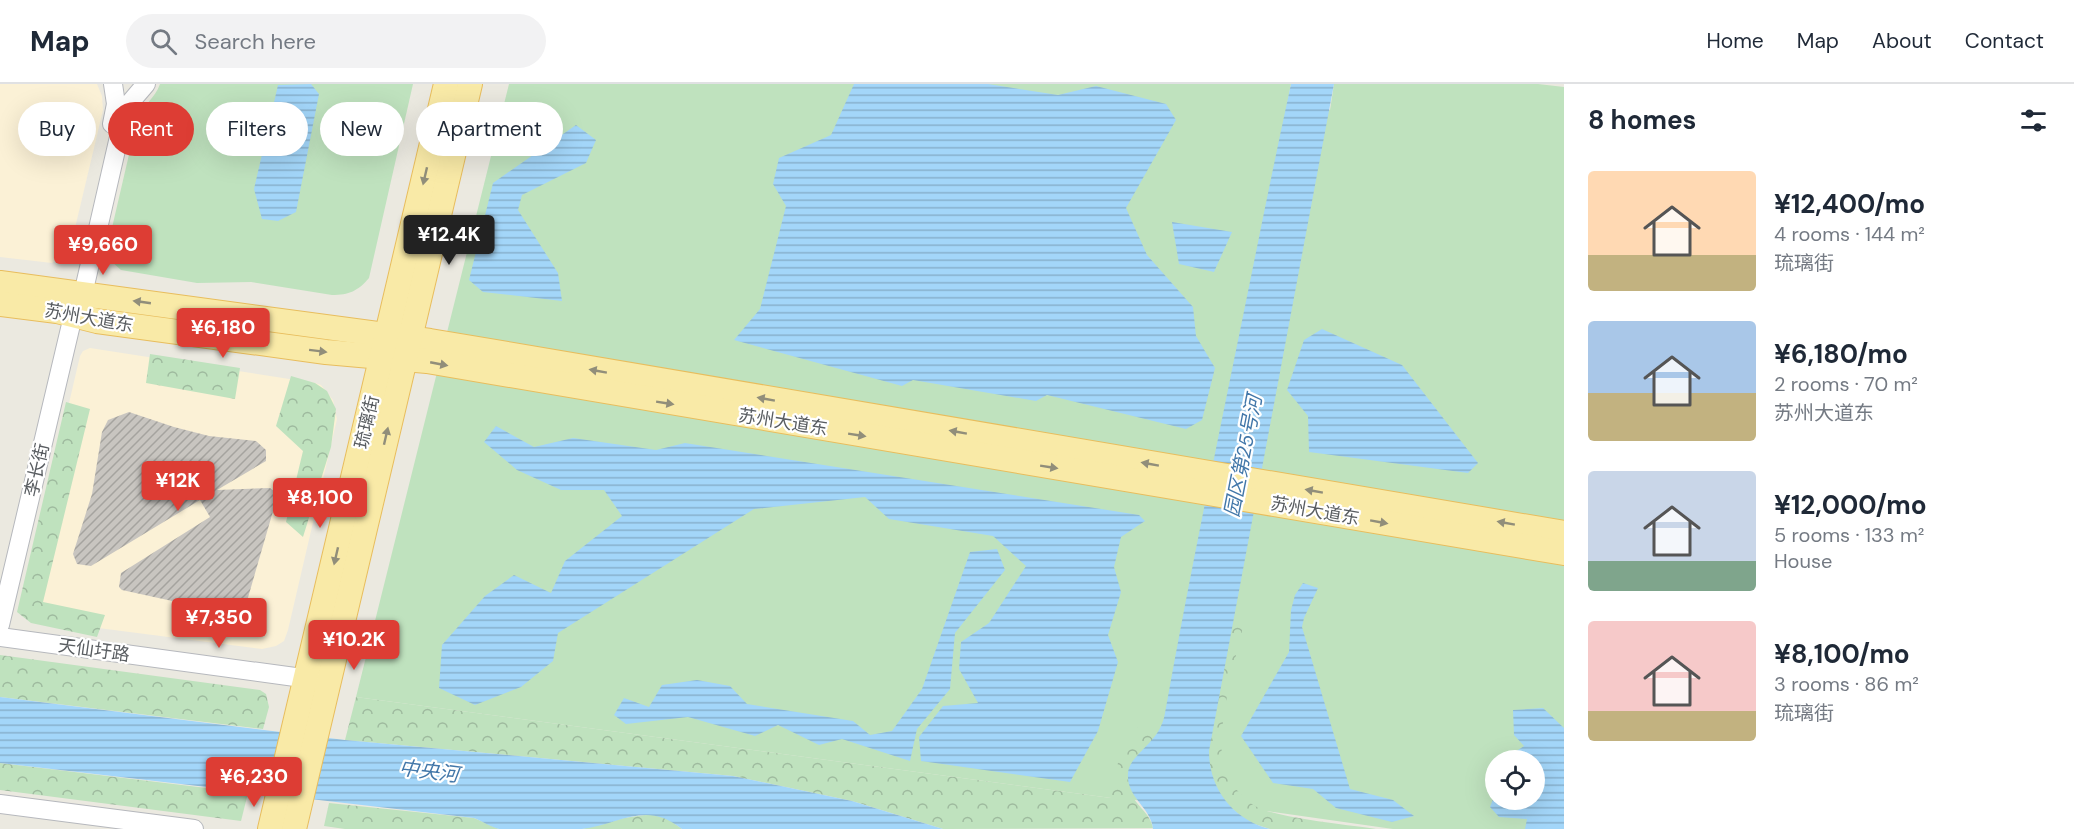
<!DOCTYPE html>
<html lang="en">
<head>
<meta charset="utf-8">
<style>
	:root { --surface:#fff; --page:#f2f2f3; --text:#1f2937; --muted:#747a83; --line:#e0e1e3; --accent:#dd3d34 }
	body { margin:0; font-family:"DM Sans","Noto Sans SC",sans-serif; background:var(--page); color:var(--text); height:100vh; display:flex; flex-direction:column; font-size:22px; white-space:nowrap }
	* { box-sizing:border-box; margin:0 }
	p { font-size:20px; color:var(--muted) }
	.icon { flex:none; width:33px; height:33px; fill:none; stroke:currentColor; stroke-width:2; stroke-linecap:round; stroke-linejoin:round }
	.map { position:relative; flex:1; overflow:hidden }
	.panel { display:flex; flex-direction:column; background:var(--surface); width:510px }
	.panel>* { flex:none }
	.hud { position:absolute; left:18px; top:18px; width:570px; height:54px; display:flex; gap:12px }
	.tools { position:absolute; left:1485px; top:666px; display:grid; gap:12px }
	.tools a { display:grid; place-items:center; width:60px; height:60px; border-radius:50%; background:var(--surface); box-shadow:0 6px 24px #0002; font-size:30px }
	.price { position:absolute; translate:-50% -51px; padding:0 14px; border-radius:6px; background:var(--accent); color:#fff; font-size:20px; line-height:39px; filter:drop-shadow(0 2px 3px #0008) }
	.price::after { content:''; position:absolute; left:50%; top:36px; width:18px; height:14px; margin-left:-9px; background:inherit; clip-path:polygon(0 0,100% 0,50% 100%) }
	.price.active { background:#222; color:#fff }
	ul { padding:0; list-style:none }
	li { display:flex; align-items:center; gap:18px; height:150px; padding:0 24px }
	li span { display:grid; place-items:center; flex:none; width:168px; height:120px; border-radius:6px; color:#555 }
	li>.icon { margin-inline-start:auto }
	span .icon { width:72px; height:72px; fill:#fffc; stroke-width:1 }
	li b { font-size:26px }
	h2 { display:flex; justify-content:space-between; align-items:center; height:72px; padding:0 24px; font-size:26px }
	.chip { padding:0 21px; border-radius:27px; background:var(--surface); box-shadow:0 6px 24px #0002; font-size:21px; line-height:54px }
	.chip.active { background:var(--accent); color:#fff }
	header { display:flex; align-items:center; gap:36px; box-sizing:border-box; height:84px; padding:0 30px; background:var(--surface); border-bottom:2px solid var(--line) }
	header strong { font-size:28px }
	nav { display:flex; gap:33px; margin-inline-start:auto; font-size:21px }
	.search { width:420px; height:54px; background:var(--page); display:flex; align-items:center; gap:15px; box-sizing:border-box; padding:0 21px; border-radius:33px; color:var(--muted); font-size:22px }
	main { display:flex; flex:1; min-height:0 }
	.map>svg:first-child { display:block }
	.commercial { fill:#fbf1d6 }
	.green { fill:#bfe2be; fill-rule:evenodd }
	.forest { fill:url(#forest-crowns) }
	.water { fill:url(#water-rules) }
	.building { fill:url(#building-hatch) }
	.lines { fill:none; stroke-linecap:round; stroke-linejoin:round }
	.minor-casing { stroke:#b6b8bd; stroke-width:20 }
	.major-casing { stroke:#e8bd5d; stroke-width:26 }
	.minor { stroke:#fff; stroke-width:18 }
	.major { stroke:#f9eaa7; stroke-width:24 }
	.oneway { fill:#918e7a }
	.labels { text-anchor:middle; stroke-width:4.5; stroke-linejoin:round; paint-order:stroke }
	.street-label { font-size:18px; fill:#595d61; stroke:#fff }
	.water-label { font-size:20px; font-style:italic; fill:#4277a9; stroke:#fff }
</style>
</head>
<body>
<header>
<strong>Map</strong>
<div class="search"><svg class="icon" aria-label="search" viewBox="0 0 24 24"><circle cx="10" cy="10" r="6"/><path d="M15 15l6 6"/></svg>Search here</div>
<nav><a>Home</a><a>Map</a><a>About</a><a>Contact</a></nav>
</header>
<main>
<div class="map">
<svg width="1564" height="745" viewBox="0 0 1564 745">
	<defs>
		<pattern id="forest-crowns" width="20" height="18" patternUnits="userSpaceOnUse" patternTransform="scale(1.5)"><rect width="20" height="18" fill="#bfe2be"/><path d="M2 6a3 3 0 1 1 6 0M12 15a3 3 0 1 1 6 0" fill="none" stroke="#9eba9e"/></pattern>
		<pattern id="water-rules" width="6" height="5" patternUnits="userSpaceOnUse" patternTransform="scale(1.5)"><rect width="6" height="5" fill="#a3d6f9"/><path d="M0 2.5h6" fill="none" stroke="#88b1cd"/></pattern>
		<pattern id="building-hatch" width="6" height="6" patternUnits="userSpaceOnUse" patternTransform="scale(1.5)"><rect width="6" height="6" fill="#c8c5c0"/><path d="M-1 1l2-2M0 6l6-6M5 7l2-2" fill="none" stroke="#a5a39f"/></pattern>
	</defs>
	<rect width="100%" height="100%" fill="#ebe9e0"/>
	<g class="commercial">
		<path d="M0 0H97L102 12 103 26 71 161 67 168 52 179 0 173Z"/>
		<path d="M90 264 315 299 321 301 333 316 337 335 288 546 284 557 276 562 262 565 36 536 24 512 80 272 83 267Z"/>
	</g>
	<g class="green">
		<path d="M160 0H413L369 194C358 207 349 211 332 211L251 198 197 199 121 186 111 177 108 161 137 36C142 21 155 15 160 0Z"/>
		<path d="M509 0H1291L1287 21 1330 26 1334 0H1538L1564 3V745H1393L1266 727 1111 714 356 613ZM1496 676H1534V716H1496Z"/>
	</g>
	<g class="forest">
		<path d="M150 270 240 284 235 315 146 299Z"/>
		<path d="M291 292 315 299 327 307 336 325 331 363 303 453 286 438 303 367 276 342Z"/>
		<path d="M66 318 90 325 43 518 105 531 97 553 31 539 17 528Z"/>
		<path d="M1232 539 1243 543C1235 576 1216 646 1223 678 1226 695 1240 713 1255 722 1275 734 1349 741 1376 745H1270L1248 738 1230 723 1217 703 1210 683 1209 667Z"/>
		<path d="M0 571 260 606 266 610 269 623 263 645 0 613Z"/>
		<path d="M356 613 1111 714C1117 685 1117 661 1142 640L1154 657 1133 676C1132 685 1128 697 1130 706 1134 721 1150 728 1153 744L943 745 852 717 733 692 345 656Z"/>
		<path d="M0 679 248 709 241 737 0 706Z"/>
		<path d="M329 719 474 734 499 745H345L324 742Z"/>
		<path d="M652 730 667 734 682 745H582L624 734Z"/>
	</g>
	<g class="water">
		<path d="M311 0 319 10 296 128 278 137 262 135 254 105 278 1Z"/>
		<path d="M854 0H988L1058 11 1096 2 1166 20 1176 36 1126 124 1147 171 1193 223 1196 252 1215 284 1202 336 1186 345 1047 311 1036 317 913 296 902 302 734 256 760 225 786 122 773 100 779 74 831 51Z"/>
		<path d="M1291 0H1334L1209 667C1209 706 1234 736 1270 745H1153C1151 723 1126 714 1128 689 1130 669 1160 660 1165 629 1186 511 1210 394 1234 276 1253 184 1271 92 1291 0Z"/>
		<path d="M576 41 596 56 586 79 522 111 518 126 558 189 562 217 483 208 469 196 493 99Z"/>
		<path d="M1172 138 1232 148 1214 188 1179 180Z"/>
		<path d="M1322 245 1402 281 1478 379 1468 389 1309 368 1308 332 1287 306 1304 256Z"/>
		<path d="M496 342 534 363 573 354 656 366 685 359 1139 431 1145 437 1121 453 1114 483 1121 508 1108 551 1118 578 1098 647 1070 698 921 677 919 653 943 622 978 619 959 585 961 558 989 539 1026 482 993 452 889 435 865 413 754 425 558 549 553 577 521 603 475 621 439 604 442 561 485 512 514 491 551 509 565 477 622 432 604 406H561L517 386 484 358Z"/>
		<path d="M997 465 1005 486 955 549 950 605 917 645 910 677 842 655 819 661 778 641 755 652 688 633 626 640 614 631 624 614 649 623 662 601 697 596 730 602 747 620 853 637 870 651 892 647 922 605 970 468Z"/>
		<path d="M1303 499 1318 504 1304 534 1302 543 1350 705 1393 716 1414 732 1392 738 1336 724 1313 705 1273 699 1241 652 1289 568 1291 526 1295 511Z"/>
		<path d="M0 613 345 656 733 692 852 717 943 745H682C646 716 621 740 582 745 569 745 511 745 499 745 491 743 482 737 474 734L0 679Z"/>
		<path d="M1543 624 1564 644V745H1525L1527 735 1499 733 1490 723 1495 710 1496 716H1534V676H1515V668L1524 662 1514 651 1513 626Z"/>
	</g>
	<path class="building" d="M129 328 174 343 209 352 256 357 266 366V377L217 406 270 404 278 410 247 517 239 527 227 529 122 506 119 503 121 489 210 433 200 416 91 482 77 480 73 470 92 410 102 348 108 336Z"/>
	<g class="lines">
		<defs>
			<g id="minor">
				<path d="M112 40 116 20 113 0"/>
				<path d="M83 210 124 31 128 21 146 0"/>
				<path d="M0 541 73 232"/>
				<path d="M0 553 317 596"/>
				<path d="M0 720 194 745"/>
			</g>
			<g id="major">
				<path d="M0 199 430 257 1564 449"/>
				<path d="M0 220 57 227 97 237 326 268 427 277 1564 469"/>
				<path d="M270 745 446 0"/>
				<path d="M294 745 470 0"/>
			</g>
		</defs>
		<use href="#minor" class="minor-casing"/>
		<use href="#major" class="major-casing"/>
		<use href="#minor" class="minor"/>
		<use href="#major" class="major"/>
	</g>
	<defs><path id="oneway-solid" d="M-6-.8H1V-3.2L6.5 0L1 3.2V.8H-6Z" transform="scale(1.5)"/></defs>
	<g class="oneway">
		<use href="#oneway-solid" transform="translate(425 92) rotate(103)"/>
		<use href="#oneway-solid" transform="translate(142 218) rotate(-172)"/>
		<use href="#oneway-solid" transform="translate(318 267) rotate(7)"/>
		<use href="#oneway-solid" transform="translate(439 280) rotate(11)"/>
		<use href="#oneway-solid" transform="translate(598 287) rotate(-170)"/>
		<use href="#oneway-solid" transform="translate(766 315) rotate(-170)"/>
		<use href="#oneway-solid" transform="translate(665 319) rotate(9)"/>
		<use href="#oneway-solid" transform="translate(958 348) rotate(-170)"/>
		<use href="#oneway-solid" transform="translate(857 351) rotate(9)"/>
		<use href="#oneway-solid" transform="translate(386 352) rotate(-77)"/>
		<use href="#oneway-solid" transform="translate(1150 380) rotate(-170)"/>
		<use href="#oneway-solid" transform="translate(1049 383) rotate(9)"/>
		<use href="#oneway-solid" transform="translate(1314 407) rotate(-170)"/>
		<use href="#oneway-solid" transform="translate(1379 438) rotate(10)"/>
		<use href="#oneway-solid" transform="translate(1506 439) rotate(-170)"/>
		<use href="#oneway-solid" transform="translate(336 472) rotate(103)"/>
	</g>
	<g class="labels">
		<g class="street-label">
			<text transform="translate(89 234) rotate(10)" y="6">苏州大道东</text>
			<text transform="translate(367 338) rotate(-77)" y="6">琉璃街</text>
			<text transform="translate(783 338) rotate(9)" y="6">苏州大道东</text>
			<text transform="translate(37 386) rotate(-77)" y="6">李长街</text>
			<text transform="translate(1315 427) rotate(10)" y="6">苏州大道东</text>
			<text transform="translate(94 566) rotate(8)" y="6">天仙圩路</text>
		</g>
		<g class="water-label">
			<text transform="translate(1243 372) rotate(-79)" y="7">园区第25号河</text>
			<text transform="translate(429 687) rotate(7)" y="7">中央河</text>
		</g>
	</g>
</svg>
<div class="tools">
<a><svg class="icon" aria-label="locate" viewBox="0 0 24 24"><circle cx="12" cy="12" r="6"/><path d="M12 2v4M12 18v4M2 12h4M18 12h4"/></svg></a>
</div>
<b class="price active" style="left:449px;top:182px">¥12.4K</b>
<b class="price" style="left:103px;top:192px">¥9,660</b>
<b class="price" style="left:223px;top:275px">¥6,180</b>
<b class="price" style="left:178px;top:428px">¥12K</b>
<b class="price" style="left:320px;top:445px">¥8,100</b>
<b class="price" style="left:219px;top:565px">¥7,350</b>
<b class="price" style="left:354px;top:587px">¥10.2K</b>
<b class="price" style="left:254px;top:724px">¥6,230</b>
<div class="hud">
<a class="chip">Buy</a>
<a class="chip active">Rent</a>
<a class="chip">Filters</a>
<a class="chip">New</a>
<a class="chip">Apartment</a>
</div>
</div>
<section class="panel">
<h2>8 homes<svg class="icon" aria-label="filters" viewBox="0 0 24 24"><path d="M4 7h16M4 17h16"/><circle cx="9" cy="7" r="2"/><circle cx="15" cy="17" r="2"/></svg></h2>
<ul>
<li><span style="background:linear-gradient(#ffd9b3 70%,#c2b280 0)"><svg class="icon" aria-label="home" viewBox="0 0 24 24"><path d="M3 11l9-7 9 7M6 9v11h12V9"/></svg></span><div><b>¥12,400/mo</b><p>4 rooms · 144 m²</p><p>琉璃街</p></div></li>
<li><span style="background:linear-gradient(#a9c7e8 60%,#c2b280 0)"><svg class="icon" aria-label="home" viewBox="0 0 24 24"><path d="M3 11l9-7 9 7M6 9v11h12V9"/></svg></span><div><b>¥6,180/mo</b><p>2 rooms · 70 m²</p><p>苏州大道东</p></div></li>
<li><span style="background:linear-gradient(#c9d6e8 75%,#7fa58c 0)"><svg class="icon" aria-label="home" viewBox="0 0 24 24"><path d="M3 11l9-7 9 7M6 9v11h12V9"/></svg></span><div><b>¥12,000/mo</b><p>5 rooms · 133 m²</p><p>House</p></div></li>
<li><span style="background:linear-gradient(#f6c9c9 75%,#c2b280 0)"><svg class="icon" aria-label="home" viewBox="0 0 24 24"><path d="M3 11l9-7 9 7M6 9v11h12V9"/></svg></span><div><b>¥8,100/mo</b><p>3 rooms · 86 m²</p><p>琉璃街</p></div></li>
</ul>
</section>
</main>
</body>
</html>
